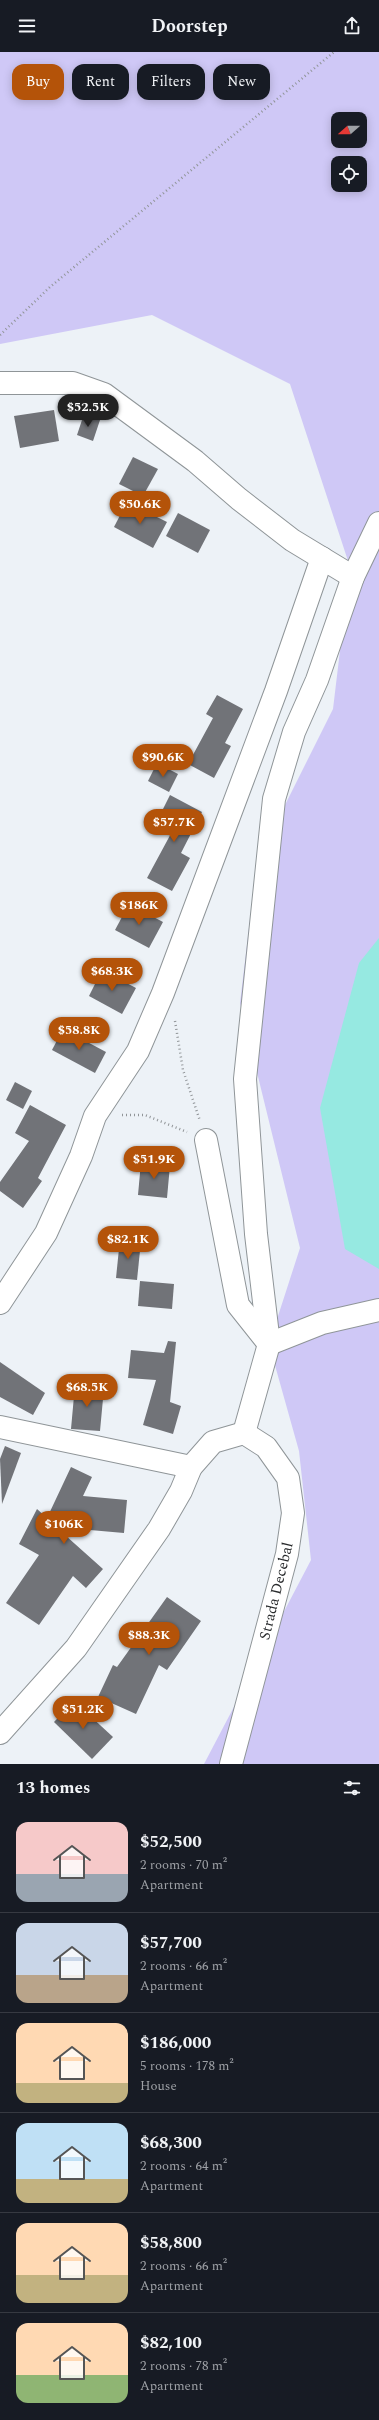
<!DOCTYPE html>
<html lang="en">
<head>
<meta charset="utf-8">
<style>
	:root { --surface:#171b24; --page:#20242c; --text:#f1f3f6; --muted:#9ea1a6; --line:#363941; --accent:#b45309 }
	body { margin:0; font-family:Spectral,serif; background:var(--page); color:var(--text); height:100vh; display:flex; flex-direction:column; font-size:15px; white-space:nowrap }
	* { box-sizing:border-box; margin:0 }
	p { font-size:13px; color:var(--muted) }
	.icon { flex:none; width:22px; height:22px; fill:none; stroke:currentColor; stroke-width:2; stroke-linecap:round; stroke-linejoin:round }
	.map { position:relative; height:1712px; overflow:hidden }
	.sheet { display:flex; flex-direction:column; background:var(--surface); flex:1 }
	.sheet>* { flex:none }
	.hud { position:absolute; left:12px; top:12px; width:355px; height:36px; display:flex; gap:8px }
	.needle { width:26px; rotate:249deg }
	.fabs { position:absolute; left:331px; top:60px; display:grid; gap:8px }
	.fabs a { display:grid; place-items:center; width:36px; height:36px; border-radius:8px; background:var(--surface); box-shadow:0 2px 10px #0003; font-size:20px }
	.price { position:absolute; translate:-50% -34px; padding:0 9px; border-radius:14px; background:var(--accent); color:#fff; font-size:13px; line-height:26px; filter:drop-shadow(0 1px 2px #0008) }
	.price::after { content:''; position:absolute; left:50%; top:24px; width:12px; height:9px; margin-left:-6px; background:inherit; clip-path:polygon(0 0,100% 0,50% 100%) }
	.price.active { background:#222; color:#fff }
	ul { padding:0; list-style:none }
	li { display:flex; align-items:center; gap:12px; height:100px; padding:0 16px }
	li+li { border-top:1px solid var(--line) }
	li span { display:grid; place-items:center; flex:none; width:112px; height:80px; border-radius:12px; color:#555 }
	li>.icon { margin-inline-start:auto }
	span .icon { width:48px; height:48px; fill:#fffc; stroke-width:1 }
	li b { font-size:17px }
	h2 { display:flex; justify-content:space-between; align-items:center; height:48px; padding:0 16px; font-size:17px }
	.chip { padding:0 14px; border-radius:12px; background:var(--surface); box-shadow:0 2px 10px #0003; font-size:14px; line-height:36px }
	.chip.active { background:var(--accent); color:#fff }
	header { display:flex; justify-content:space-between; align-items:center; height:52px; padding:0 16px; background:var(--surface); font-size:18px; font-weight:700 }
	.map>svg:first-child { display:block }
	.green { fill:#cfc8f6; fill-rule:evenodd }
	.water { fill:#96e9e1 }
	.building { fill:#717378 }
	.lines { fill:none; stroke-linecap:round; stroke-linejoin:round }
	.minor-casing { stroke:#8f9598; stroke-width:24 }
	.path { stroke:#919598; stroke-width:2.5; stroke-dasharray:1 3; stroke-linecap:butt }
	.minor { stroke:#fff; stroke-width:22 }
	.labels { text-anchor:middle; stroke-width:4; stroke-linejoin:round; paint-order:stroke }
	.street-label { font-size:15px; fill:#292b2d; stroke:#fff }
</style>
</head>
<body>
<header><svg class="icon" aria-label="menu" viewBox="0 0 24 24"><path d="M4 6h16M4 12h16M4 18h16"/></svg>Doorstep<svg class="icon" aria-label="share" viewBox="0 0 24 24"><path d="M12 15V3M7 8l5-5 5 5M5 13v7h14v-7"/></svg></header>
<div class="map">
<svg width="379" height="1712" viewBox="0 0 379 1712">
	<rect width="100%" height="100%" fill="#edf2f7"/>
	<path class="green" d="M0 0H379V1712H204L311 1508 299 1399 269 1292 300 1196 240 951 257 809 333 657 350 515 290 332 152 263 0 292ZM338 67H360V89H338ZM338 111H360V133H338Z"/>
	<path class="water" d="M379 886V1217L345 1197 320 1056 359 911Z"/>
	<g class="building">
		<path d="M54 358 59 389 20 396 14 364Z"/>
		<path d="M84 362 100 368 93 389 77 383Z"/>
		<path d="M133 405 158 417 143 444 119 432Z"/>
		<path d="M127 450 167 470 153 496 114 475Z"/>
		<path d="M178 461 210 478 198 501 166 484Z"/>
		<path d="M217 643 243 657 225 691 231 694 214 726 188 712 213 666 206 662Z"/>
		<path d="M157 711 178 722 169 740 148 729Z"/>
		<path d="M170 743 202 760 181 801 190 806 172 839 147 826 174 776 158 767Z"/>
		<path d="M129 852 163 870 149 896 115 878Z"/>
		<path d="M102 918 136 936 122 962 89 944Z"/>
		<path d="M63 977 106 1000 95 1021 52 998Z"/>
		<path d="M15 1030 32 1039 23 1057 6 1048Z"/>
		<path d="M30 1053 66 1073 38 1126 42 1129 23 1156 0 1139V1130L29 1089 15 1081Z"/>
		<path d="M141 1110 170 1113 167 1146 138 1143Z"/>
		<path d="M120 1187 141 1189 137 1228 116 1226Z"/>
		<path d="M140 1229 174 1232 172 1257 138 1254Z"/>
		<path d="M168 1289 176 1290 170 1350 181 1354 173 1382 143 1373 156 1328 128 1326 131 1298 164 1301Z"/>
		<path d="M0 1310 45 1341 33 1363 0 1345Z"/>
		<path d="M75 1333 104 1336 100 1379 71 1377Z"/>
		<path d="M5 1394 21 1401 2 1452 0 1407Z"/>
		<path d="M71 1415 92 1425 83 1444 127 1448 124 1481 56 1475 103 1517 86 1536 73 1524 39 1573 6 1551 39 1503 19 1492 37 1457 47 1466Z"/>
		<path d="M167 1545 201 1569 167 1618 159 1613 136 1662 98 1645 113 1613 117 1615Z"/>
		<path d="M74 1649 113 1685 92 1707 54 1670Z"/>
	</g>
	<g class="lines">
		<defs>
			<g id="minor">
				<path d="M0 331H73L104 342 195 409 239 447 292 488 353 525"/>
				<path d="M206 1088 238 1253 269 1292"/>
				<path d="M0 1251 46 1181 81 1104 95 1064 138 999 163 941 276 639 322 506"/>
				<path d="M269 1292 322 1271 379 1258"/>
				<path d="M0 1375 191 1415"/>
				<path d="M244 1381 269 1292 256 1182 245 1027 274 747 294 680 317 628 353 525 379 471"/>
				<path d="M0 1681 76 1596 159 1477 181 1439 191 1415 213 1390 244 1381"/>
				<path d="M231 1712 287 1502 293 1461 288 1426 266 1395 244 1381"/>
			</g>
		</defs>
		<use href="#minor" class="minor-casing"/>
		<g class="path">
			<path d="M0 283 50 235 334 0"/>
			<path d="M175 969 183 1018 200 1069"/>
			<path d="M122 1063H145L187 1080"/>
		</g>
		<use href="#minor" class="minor"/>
	</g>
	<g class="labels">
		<g class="street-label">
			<text transform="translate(276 1539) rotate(-76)" y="5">Strada Decebal</text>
		</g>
	</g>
</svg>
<div class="fabs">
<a><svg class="needle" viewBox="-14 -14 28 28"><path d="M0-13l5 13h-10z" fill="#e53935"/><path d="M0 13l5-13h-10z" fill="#9ea1a6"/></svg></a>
<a><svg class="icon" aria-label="locate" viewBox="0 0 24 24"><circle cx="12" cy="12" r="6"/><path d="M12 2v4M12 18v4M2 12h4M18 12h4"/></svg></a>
</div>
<b class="price active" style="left:88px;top:376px">$52.5K</b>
<b class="price" style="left:140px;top:473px">$50.6K</b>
<b class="price" style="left:163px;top:726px">$90.6K</b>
<b class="price" style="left:174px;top:791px">$57.7K</b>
<b class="price" style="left:139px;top:874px">$186K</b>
<b class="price" style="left:112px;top:940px">$68.3K</b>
<b class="price" style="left:79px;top:999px">$58.8K</b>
<b class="price" style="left:154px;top:1128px">$51.9K</b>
<b class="price" style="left:128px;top:1208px">$82.1K</b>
<b class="price" style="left:87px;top:1356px">$68.5K</b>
<b class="price" style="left:64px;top:1493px">$106K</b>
<b class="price" style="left:149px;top:1604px">$88.3K</b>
<b class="price" style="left:83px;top:1678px">$51.2K</b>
<div class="hud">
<a class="chip active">Buy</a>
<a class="chip">Rent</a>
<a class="chip">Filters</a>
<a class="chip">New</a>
</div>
</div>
<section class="sheet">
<h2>13 homes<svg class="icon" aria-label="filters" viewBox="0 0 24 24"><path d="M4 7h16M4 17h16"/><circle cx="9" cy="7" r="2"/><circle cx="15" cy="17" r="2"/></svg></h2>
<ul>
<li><span style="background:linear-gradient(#f6c9c9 65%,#9aa5b1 0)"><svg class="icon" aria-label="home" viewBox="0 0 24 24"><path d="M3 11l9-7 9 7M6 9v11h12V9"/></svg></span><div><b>$52,500</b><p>2 rooms · 70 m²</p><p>Apartment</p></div></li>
<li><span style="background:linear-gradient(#c9d6e8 65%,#b9a48a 0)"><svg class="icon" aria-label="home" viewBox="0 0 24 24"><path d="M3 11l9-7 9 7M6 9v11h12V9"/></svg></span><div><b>$57,700</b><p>2 rooms · 66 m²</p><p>Apartment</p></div></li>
<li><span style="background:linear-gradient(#ffd9b3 75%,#c2b280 0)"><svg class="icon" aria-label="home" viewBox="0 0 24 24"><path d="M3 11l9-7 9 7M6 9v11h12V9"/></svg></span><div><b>$186,000</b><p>5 rooms · 178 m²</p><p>House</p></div></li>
<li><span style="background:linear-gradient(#bfe0f5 70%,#c2b280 0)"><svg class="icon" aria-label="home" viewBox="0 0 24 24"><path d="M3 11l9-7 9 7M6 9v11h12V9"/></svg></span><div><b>$68,300</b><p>2 rooms · 64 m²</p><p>Apartment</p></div></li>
<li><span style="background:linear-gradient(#ffd9b3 65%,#c2b280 0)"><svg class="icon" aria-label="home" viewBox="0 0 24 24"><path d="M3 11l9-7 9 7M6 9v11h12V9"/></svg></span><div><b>$58,800</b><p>2 rooms · 66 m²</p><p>Apartment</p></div></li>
<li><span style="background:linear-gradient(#ffd9b3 65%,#8fb573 0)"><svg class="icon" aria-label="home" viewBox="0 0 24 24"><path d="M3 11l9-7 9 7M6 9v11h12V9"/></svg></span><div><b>$82,100</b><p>2 rooms · 78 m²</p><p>Apartment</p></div></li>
</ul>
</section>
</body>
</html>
